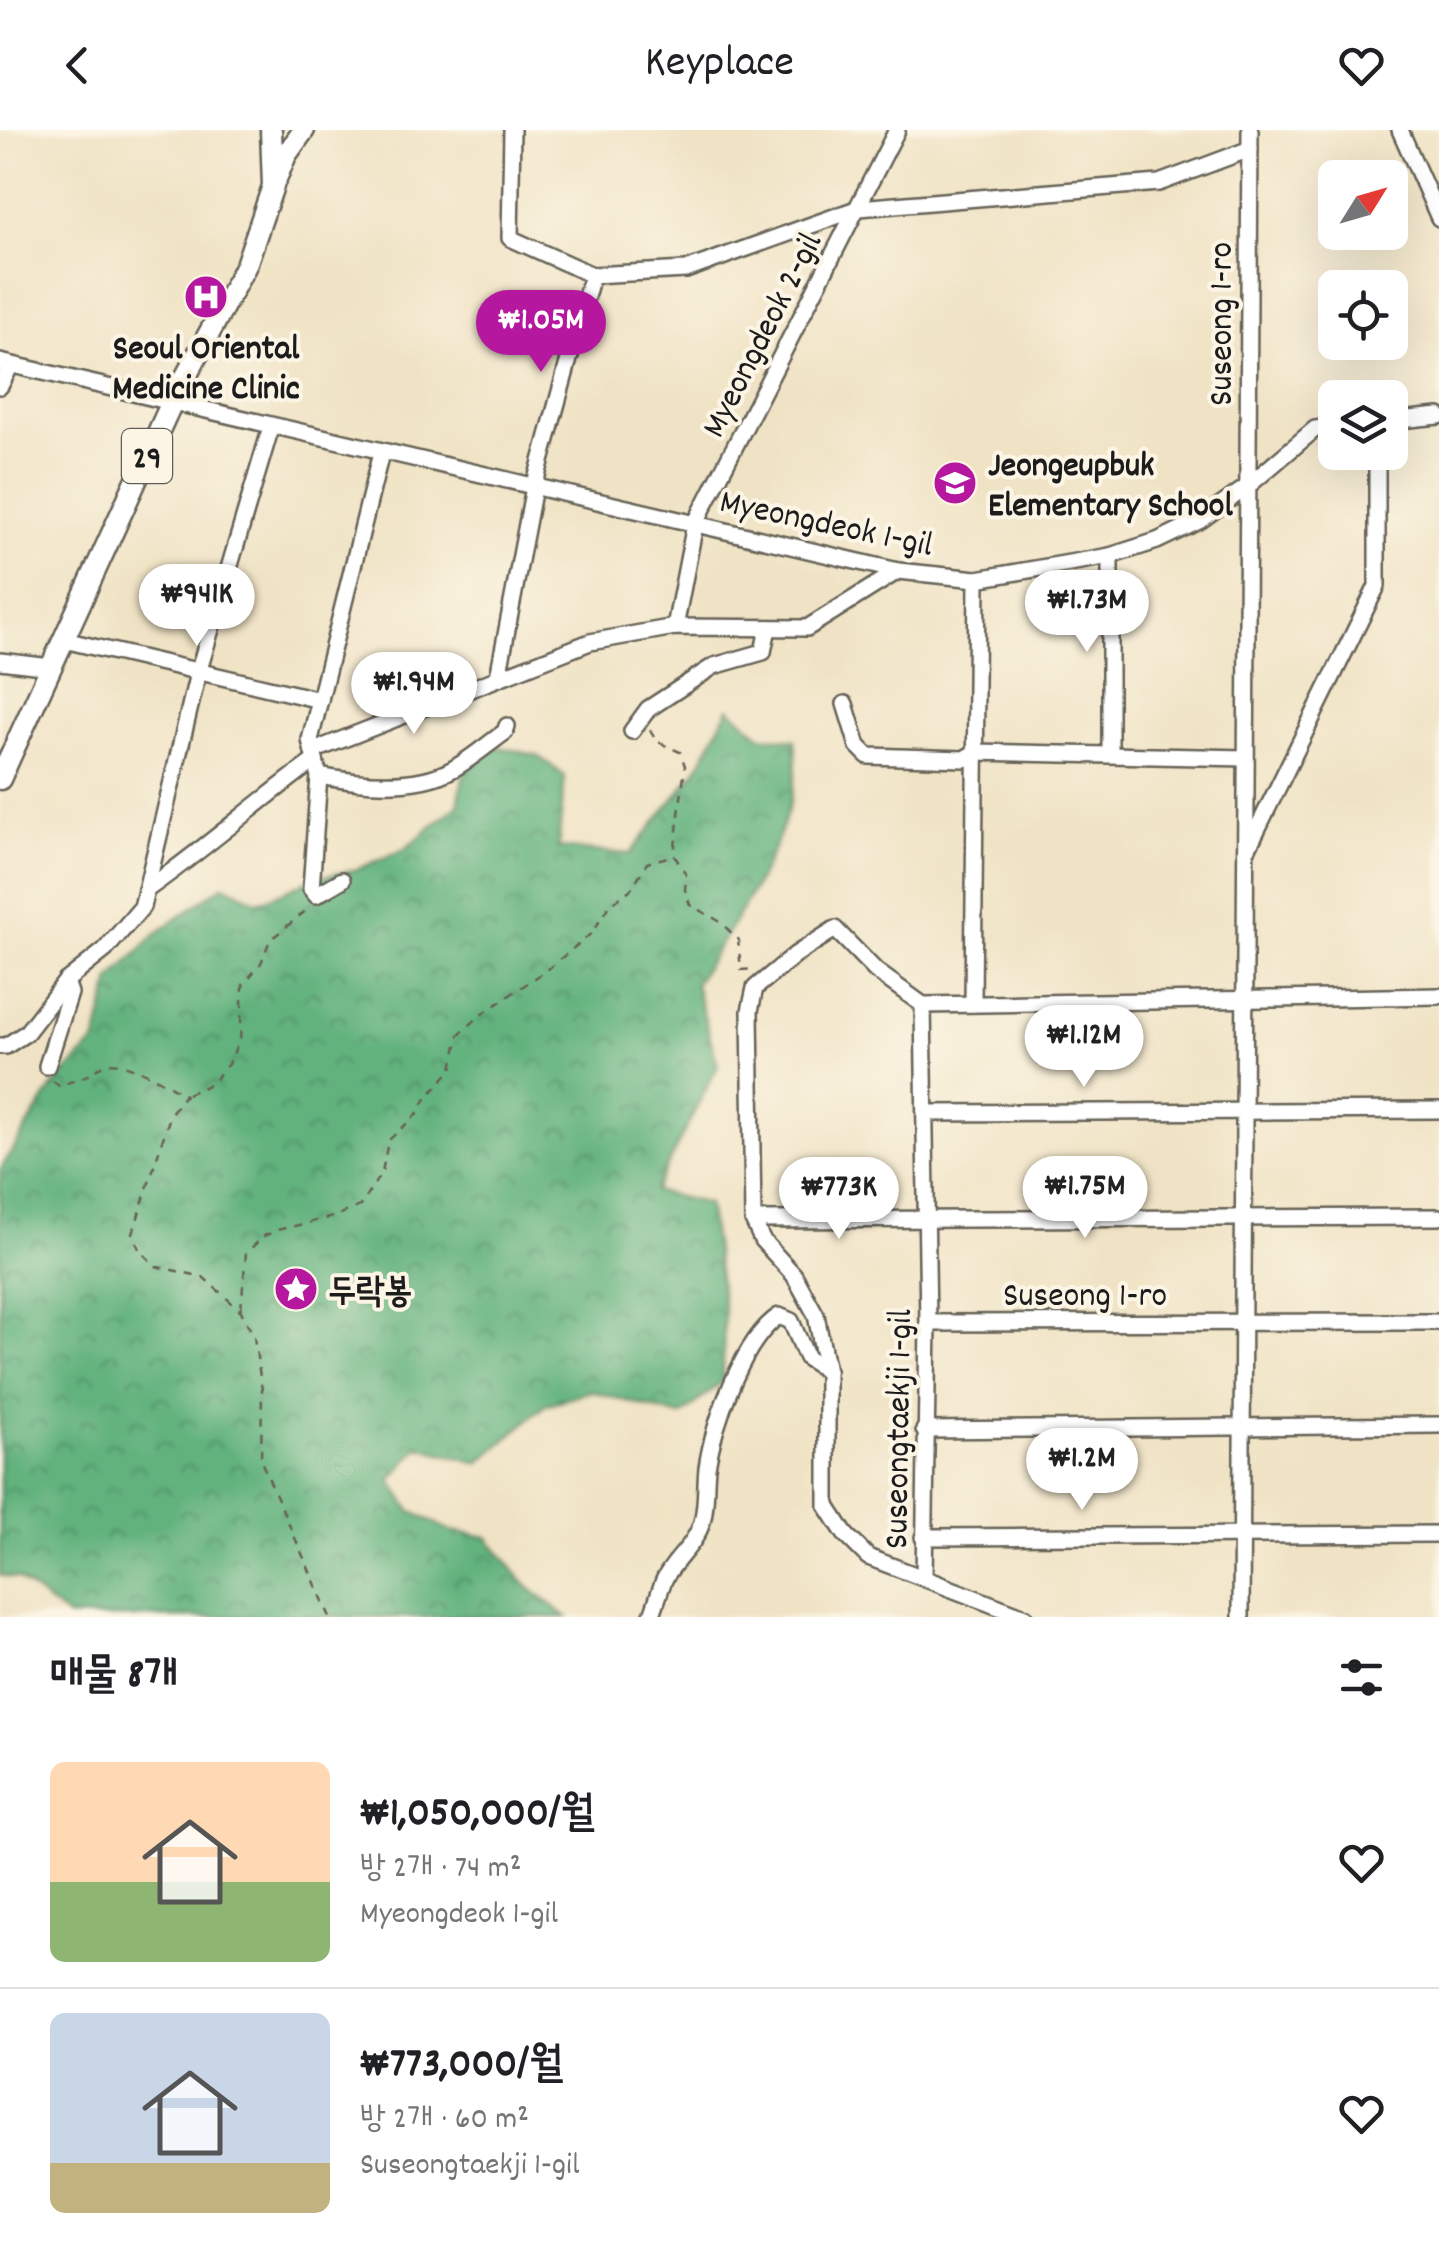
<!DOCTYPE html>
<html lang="ko">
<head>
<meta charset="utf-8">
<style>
	:root { --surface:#fff; --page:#f2f2f2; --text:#202124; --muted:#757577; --line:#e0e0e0; --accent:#b5179e }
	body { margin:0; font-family:Dekko,"Poor Story",sans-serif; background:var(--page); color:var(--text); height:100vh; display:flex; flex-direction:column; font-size:38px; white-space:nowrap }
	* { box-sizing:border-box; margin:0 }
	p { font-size:32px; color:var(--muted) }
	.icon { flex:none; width:55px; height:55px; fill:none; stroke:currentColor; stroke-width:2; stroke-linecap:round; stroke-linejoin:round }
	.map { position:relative; height:1487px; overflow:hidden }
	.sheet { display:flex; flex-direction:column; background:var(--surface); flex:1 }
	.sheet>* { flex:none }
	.needle { width:65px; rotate:53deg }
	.buttons { position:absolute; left:1318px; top:30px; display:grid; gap:20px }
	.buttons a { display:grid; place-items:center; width:90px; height:90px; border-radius:15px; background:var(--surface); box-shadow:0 10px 40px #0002; font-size:50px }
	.price { position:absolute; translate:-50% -85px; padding:0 22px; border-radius:35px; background:#fff; color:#222; font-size:32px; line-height:65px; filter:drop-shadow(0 2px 5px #0008) }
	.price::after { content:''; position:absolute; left:50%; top:60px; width:30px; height:22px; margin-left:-15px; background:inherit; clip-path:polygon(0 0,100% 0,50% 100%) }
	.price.active { background:var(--accent); color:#fff }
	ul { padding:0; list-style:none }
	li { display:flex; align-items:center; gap:30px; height:250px; padding:0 50px }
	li+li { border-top:2px solid var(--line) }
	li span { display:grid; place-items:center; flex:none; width:280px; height:200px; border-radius:15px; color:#555 }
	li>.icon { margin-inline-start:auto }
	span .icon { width:120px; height:120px; fill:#fffc; stroke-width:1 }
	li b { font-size:42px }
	h2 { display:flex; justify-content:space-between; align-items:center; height:120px; padding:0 50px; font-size:42px }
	header { display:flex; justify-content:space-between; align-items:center; height:130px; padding:0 50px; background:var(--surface); font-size:45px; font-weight:600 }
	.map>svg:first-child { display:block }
	.forest { fill:url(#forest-crowns); stroke:#3f674d; stroke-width:2.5 }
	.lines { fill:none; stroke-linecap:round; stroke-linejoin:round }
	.minor-casing { stroke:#666257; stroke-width:20 }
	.major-casing { stroke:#666257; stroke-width:25 }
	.path { stroke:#666257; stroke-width:2.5; stroke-dasharray:8 8; stroke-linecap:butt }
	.minor { stroke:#fff; stroke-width:15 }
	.major { stroke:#fff; stroke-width:20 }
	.labels { text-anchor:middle; stroke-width:8; stroke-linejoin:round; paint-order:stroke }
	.shield { fill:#fcf5e5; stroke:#5f5d58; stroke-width:2.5 }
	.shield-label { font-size:32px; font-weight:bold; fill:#1c1c1c }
	.street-label { font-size:35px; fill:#1c1c1c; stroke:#fcf5e5 }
	.poi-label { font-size:35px; font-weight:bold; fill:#1c1c1c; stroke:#fcf5e5; text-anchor:start }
</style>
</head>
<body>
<header><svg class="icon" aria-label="back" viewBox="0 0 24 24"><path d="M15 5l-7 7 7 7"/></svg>Keyplace<svg class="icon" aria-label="heart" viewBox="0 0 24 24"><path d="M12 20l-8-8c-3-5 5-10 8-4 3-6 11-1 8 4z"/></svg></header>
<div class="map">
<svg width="1439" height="1487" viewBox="0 0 1439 1487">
	<defs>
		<pattern id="forest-crowns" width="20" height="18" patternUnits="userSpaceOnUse" patternTransform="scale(2.5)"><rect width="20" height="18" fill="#62b27e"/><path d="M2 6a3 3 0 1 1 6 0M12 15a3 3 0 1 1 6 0" fill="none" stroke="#509066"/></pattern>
	</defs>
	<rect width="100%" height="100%" fill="#fcf5e5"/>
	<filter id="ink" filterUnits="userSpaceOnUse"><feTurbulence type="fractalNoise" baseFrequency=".01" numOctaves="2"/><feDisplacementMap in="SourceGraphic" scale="20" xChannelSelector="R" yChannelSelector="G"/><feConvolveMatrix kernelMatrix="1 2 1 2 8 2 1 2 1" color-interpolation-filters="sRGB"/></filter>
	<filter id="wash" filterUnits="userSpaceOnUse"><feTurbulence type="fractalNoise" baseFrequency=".0048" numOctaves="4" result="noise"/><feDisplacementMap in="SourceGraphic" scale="40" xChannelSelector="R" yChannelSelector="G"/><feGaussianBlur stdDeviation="2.25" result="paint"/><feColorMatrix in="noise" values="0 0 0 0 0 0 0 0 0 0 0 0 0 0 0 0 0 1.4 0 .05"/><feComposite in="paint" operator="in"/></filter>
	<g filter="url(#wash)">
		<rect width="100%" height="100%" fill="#f0e3c5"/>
		<path class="forest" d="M729 578 761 606 795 610C805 695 738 784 695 854L718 936 654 1061 708 1074 724 1180 723 1251 681 1286 591 1261 545 1275 479 1333 419 1317 391 1350 411 1381 451 1401 487 1407 528 1457 567 1487H68L18 1449 0 1445V1040L54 955 96 911 111 850 158 802 224 755 259 772 315 748 358 739 405 719 458 675 465 636 496 616 538 626 565 646 558 718 630 724 698 638Z"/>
	</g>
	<g filter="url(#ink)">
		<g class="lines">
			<defs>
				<g id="minor">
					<path d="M512 0 510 108 592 145 686 140 859 78 1159 53 1250 19"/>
					<path d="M1400 0 1439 88"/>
					<path d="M0 232 898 441 977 449 1110 426 1157 411 1201 390 1248 356 1315 299 1335 297"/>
					<path d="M0 256 11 235"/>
					<path d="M1390 291 1439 286"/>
					<path d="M1110 426V623"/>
					<path d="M675 497 695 394 897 0"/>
					<path d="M64 510 320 570"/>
					<path d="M0 531 51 537"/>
					<path d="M498 547 534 357 592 145"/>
					<path d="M845 574 858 616 868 626 964 629 976 622 1246 628"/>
					<path d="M632 601 648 579 714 536 763 522 768 498"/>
					<path d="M313 621 590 512 675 497 807 498 898 441"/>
					<path d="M319 646C360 654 415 660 453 639 471 629 488 614 505 602L507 596"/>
					<path d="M1248 718 1377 456V322"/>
					<path d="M342 750 316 765 311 759 319 646 310 610 381 323"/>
					<path d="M146 760C205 719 257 672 315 630"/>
					<path d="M973 874 977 449"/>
					<path d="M923 875 928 1193 924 1448"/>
					<path d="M0 916H6L26 903 66 851 105 820 142 777 198 543 271 297"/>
					<path d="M47 936 70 863 66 851"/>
					<path d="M925 983 1439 980"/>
					<path d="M753 1090 1439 1087"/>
					<path d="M928 1193 1439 1192"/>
					<path d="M924 1300 1439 1295"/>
					<path d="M923 1407 1439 1404"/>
					<path d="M651 1487C656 1475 659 1462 664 1450 674 1429 695 1416 702 1392 707 1374 705 1356 707 1338 713 1295 743 1209 779 1186L791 1191 807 1228 827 1241"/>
					<path d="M1025 1487 868 1427 845 1404 827 1376V1241L816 1185 794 1145 762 1110 753 1090 750 881 755 858 795 825 835 799 876 841 923 875 1439 866"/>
					<path d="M1241 1487 1250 0"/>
				</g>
				<g id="major">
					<path d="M276 49 286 25 304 0"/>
					<path d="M0 649 172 272 246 135 273 56 271 0"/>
				</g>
			</defs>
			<use href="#minor" class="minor-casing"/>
			<use href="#major" class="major-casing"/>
			<g class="path">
				<path d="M650 600 656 611 680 622 685 636 674 725 686 744 685 760 690 775 719 791 738 809 741 840 754 839"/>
				<path d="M53 951 59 956C69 952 80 949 90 944 95 942 98 937 103 935 121 926 168 955 185 965L171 983 133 1103 139 1119 155 1136 203 1147 241 1181 254 1207 262 1260 261 1331 330 1487"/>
				<path d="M187 964 211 954 228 934 240 910 243 855 261 833 270 810 308 779"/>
				<path d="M241 1179 246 1123 264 1106 277 1100 333 1087 360 1076 382 1042 388 1011 417 984 425 970 452 939 459 905 482 884 547 840 593 802 608 777 631 759 647 733 674 725"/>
			</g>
			<use href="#minor" class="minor"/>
			<use href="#major" class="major"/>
		</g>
	</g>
	<defs>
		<symbol id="hospital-disc" viewBox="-11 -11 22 22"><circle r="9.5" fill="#b5179e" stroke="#fcf5e5"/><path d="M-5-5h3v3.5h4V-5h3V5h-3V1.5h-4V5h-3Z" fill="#fff"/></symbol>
		<symbol id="school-disc" viewBox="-11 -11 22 22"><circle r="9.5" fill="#b5179e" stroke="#fcf5e5"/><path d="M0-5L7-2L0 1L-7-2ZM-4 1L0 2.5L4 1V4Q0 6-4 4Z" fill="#fff"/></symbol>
		<symbol id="sight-disc" viewBox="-11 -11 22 22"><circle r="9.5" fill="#b5179e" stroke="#fcf5e5"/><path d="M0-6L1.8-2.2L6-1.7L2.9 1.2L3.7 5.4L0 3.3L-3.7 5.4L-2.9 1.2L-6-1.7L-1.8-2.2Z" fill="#fff"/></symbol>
	</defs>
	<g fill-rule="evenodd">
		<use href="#hospital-disc" x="181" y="142" width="50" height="50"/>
		<use href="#school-disc" x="930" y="328" width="50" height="50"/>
		<use href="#sight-disc" x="271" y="1134" width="50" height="50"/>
	</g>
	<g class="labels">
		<rect class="shield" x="122" y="299" width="50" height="54" rx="8"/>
		<g class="shield-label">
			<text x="147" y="337">29</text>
		</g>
		<g class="street-label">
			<text transform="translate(1219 194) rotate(-90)" y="12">Suseong 1-ro</text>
			<text transform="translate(760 204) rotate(-63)" y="12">Myeongdeok 2-gil</text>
			<text transform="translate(827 391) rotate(12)" y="12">Myeongdeok 1-gil</text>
			<text x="1085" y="1175">Suseong 1-ro</text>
			<text transform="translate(896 1299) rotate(-89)" y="12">Suseongtaekji 1-gil</text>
		</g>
		<g class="poi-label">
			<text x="206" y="228" text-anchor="middle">Seoul Oriental<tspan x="206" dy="40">Medicine Clinic</tspan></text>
			<text x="988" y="345">Jeongeupbuk<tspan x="988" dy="40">Elementary School</tspan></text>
			<text x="328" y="1171">두락봉</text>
		</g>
	</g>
</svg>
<div class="buttons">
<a><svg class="needle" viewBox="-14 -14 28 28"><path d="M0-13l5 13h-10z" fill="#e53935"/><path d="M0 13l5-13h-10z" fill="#757577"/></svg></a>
<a><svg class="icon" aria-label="locate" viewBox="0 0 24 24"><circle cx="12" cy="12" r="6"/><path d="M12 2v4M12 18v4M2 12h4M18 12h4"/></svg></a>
<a><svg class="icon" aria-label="layers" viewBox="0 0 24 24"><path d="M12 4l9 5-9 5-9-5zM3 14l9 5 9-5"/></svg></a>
</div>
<b class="price active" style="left:541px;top:245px">₩1.05M</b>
<b class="price" style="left:197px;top:519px">₩941K</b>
<b class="price" style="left:1087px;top:525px">₩1.73M</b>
<b class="price" style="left:414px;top:607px">₩1.94M</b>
<b class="price" style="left:1084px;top:960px">₩1.12M</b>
<b class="price" style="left:1085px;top:1111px">₩1.75M</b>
<b class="price" style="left:839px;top:1112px">₩773K</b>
<b class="price" style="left:1082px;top:1383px">₩1.2M</b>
</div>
<section class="sheet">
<h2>매물 8개<svg class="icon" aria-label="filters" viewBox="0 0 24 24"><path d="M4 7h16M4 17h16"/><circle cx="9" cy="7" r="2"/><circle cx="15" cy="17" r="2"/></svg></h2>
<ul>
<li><span style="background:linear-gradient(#ffd9b3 60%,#8fb573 0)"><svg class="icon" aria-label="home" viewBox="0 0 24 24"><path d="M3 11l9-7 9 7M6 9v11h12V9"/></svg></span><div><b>₩1,050,000/월</b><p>방 2개 · 74 m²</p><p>Myeongdeok 1-gil</p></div><svg class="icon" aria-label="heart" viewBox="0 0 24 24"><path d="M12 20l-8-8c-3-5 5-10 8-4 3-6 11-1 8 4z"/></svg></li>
<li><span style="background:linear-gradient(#c9d6e8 75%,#c2b280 0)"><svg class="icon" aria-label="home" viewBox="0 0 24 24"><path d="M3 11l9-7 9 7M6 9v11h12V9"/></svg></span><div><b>₩773,000/월</b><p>방 2개 · 60 m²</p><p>Suseongtaekji 1-gil</p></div><svg class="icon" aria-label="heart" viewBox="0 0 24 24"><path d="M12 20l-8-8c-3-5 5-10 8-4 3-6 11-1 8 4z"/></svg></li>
</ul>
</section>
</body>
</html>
